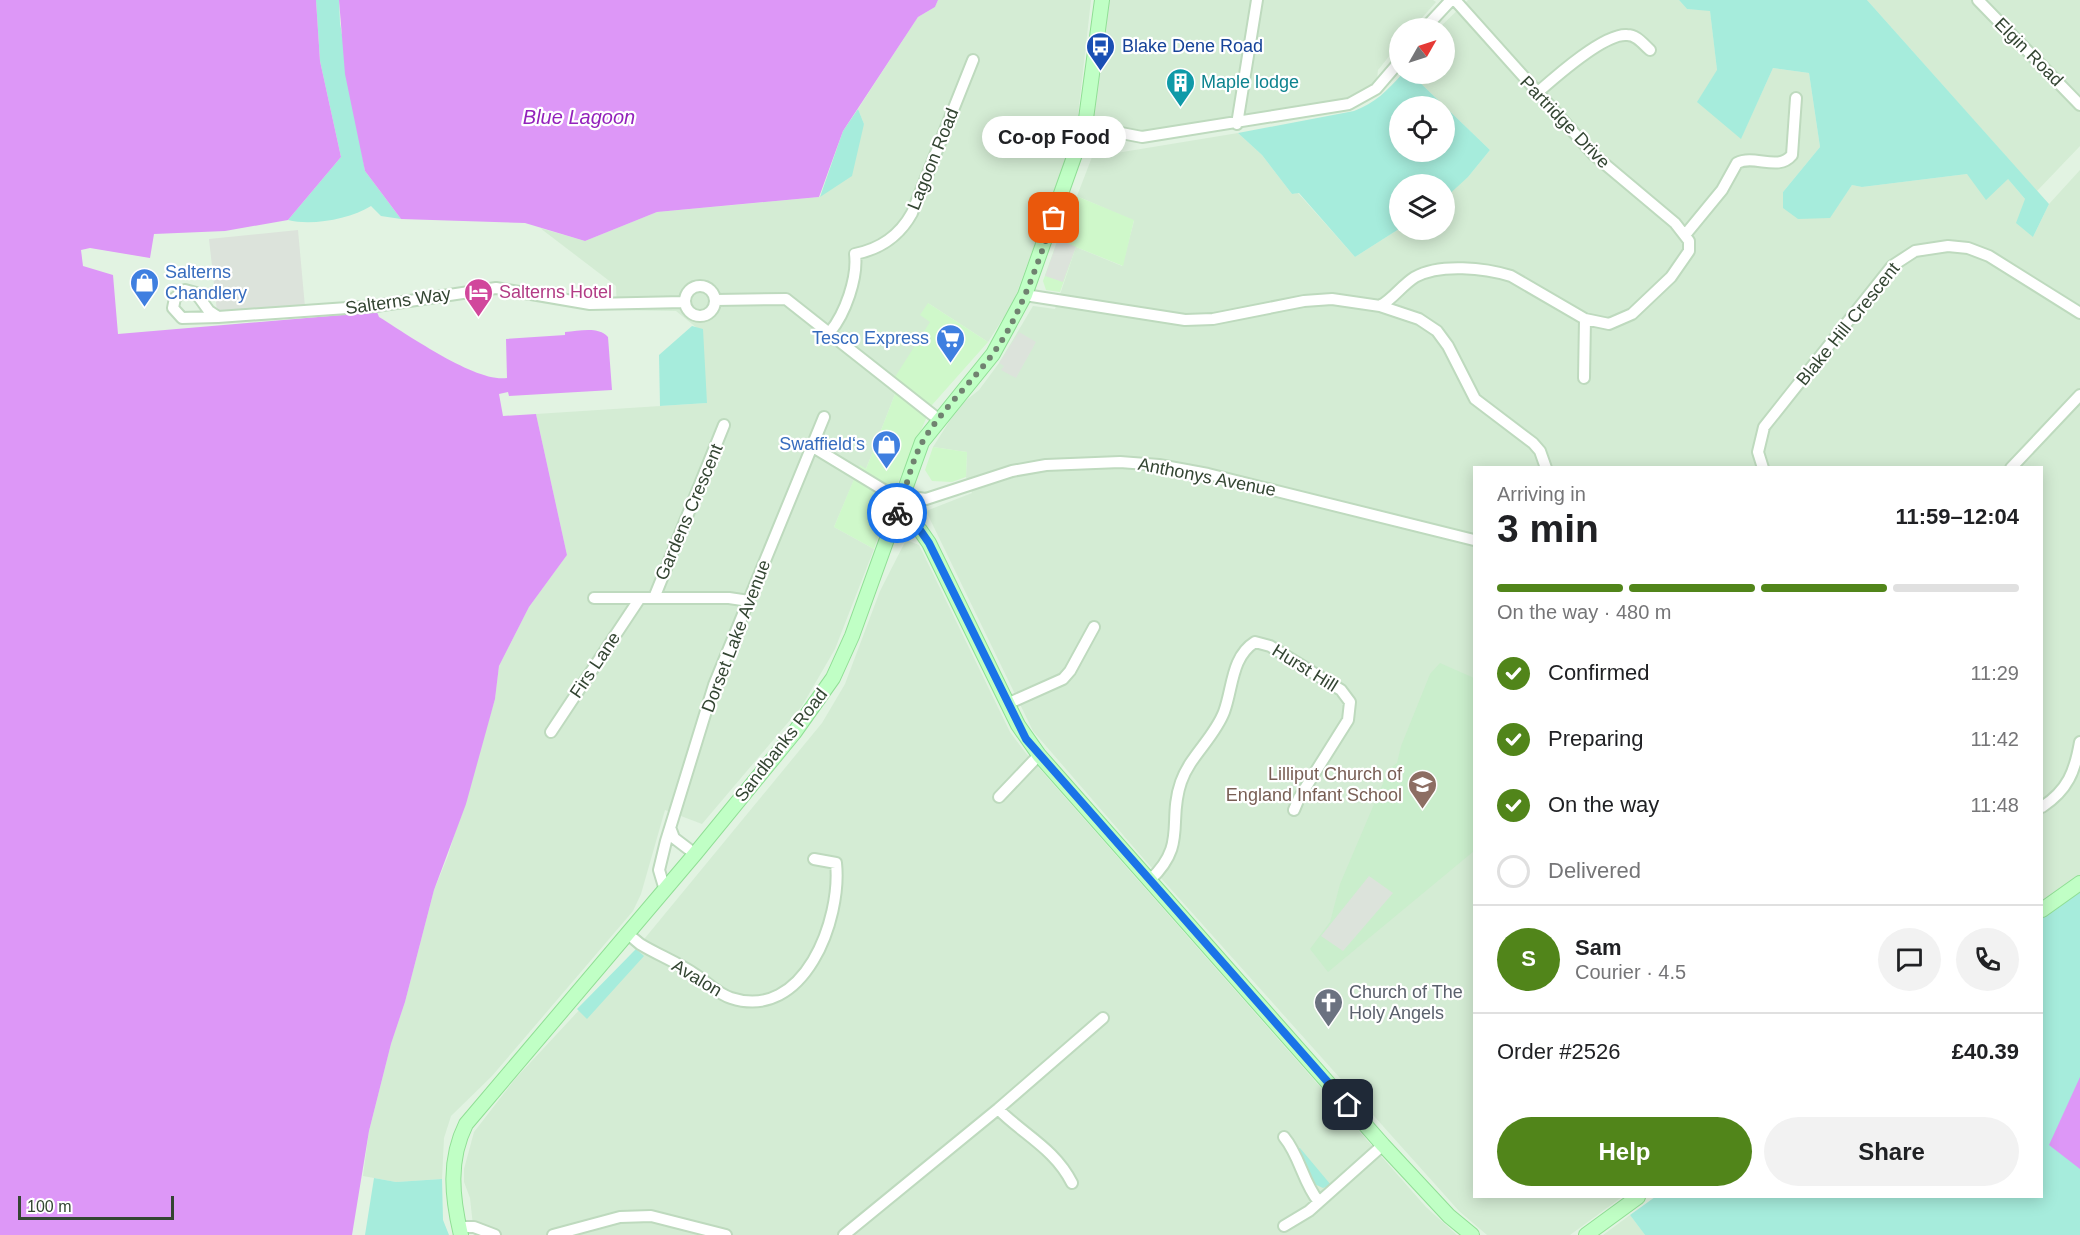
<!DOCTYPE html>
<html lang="en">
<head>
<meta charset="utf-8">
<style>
	:root { --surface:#fff; --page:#f2f2f2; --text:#202124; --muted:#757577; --line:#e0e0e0; --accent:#51851a }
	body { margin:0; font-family:Helvetica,sans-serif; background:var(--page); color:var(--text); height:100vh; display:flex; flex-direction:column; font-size:22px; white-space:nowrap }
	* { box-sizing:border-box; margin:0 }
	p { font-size:20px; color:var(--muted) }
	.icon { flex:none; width:33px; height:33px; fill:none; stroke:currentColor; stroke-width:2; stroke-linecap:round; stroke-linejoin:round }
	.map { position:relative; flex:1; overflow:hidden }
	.panel { position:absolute; left:1473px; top:466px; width:570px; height:732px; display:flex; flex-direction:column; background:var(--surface); border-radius:0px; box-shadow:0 3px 15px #0003 }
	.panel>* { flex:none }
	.needle { width:39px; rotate:51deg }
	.tools { position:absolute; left:1389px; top:18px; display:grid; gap:12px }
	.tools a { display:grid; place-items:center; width:66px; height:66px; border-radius:50%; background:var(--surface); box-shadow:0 3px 15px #0003; font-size:30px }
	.scale { position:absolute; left:18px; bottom:15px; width:156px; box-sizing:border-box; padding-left:6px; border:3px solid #334532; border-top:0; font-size:16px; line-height:21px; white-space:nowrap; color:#334532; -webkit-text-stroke:4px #fff; paint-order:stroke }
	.pin { position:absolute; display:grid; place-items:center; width:51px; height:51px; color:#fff; margin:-26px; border-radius:12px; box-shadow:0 3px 9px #0006 }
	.courier { position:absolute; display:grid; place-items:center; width:60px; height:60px; margin:-30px; border:4px solid #1a73e8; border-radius:50%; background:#fff; color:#222; box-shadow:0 2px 8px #0007 }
	.bubble { position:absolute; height:42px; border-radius:21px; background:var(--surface); box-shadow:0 3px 15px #0003; font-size:20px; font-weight:700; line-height:42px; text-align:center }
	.head em { font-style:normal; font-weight:700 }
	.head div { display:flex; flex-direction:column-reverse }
	.head { display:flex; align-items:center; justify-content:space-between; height:102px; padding:0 24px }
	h1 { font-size:39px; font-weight:700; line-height:45px }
	.bar { display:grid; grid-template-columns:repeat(4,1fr); gap:9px 6px; align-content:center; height:72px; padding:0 24px }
	.bar i { height:8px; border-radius:4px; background:var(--line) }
	.bar .active { background:var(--accent) }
	.bar p { grid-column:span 4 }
	.line { display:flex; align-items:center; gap:15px; padding:0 24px; border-top:2px solid var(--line) }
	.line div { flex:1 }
	.round { display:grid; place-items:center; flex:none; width:63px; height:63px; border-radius:32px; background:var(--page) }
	ol { padding:0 24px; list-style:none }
	li { display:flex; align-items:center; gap:18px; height:66px }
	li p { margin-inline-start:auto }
	li .icon { padding:6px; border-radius:50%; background:var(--accent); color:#fff; stroke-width:4 }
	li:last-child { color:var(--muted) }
	li i { width:33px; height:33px; border:3px solid var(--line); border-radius:50% }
	.action { display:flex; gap:12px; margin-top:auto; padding:12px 24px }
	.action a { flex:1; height:69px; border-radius:36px; background:var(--accent); color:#fff; font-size:24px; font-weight:700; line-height:69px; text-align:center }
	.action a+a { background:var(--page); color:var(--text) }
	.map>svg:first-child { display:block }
	.residential { fill:#d4ecd4 }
	.commercial { fill:#cff8ca }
	.education { fill:#caeecc }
	.green { fill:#a6ecdc; fill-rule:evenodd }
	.parking { fill:#dce3db }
	.water { fill:#dd97f7 }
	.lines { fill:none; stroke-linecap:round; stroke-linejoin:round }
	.street-casing { stroke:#bedabe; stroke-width:14 }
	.secondary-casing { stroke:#90df95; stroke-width:16 }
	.street { stroke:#fff; stroke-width:10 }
	.secondary { stroke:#c0ffc5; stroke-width:14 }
	.done { stroke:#708270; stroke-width:6; stroke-dasharray:0 10.8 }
	.route { stroke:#1a73e8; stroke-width:8 }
	.labels { text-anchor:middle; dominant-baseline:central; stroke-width:4.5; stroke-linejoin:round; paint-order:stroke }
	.transit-label { font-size:18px; fill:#164399; stroke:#fff; text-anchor:start }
	.street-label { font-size:18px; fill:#334532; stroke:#fff }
	.culture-label { font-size:18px; fill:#0d838f; stroke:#fff; text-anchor:start }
	.shop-label { font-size:18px; fill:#366cbe; stroke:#fff; text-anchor:end }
	.hotel-label { font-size:18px; fill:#b23c85; stroke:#fff; text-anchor:start }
	.education-label { font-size:18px; fill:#785e54; stroke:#fff; text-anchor:end }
	.worship-label { font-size:18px; fill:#5b616d; stroke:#fff; text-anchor:start }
	.water-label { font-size:20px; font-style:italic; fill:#9321bb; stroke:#fff }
</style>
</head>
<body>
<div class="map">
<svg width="2080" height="1235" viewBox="0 0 2080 1235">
	<rect width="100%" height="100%" fill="#e2f3e2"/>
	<path class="residential" d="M 938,0 L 1091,0 L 1076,133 L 1013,303 L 988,342 L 928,303 L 931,322 L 895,394 L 866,469 L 860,466 L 834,527 L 874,549 L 835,649 L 802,706 L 702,824 L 665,810 L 641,894 L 633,911 L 492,1076 L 451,1116 L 444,1138 L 442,1179 L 396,1182 L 363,1176 L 369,1131 L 391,1044 L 405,1002 L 434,890 L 448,856 L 495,699 L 499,666 L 529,607 L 567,555 L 536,414 L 707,403 L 697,328 L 676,311 L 617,310 L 616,286 L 540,228 L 585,241 L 657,212 L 820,197 L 864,124 L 858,109 L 918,17 L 935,7 Z
		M 1102,0 L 1433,0 L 1436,2 L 1413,28 L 1400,28 L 1399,44 L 1378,70 L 1376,89 L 1367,96 L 1161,136 L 1085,126 Z
		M 1468,0 L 1679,0 L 1687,9 L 1710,10 L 1717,70 L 1741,138 L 1773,68 L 1809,73 L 1820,147 L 1783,192 L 1830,217 L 1852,185 L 1862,187 L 1967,174 L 2008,179 L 2025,199 L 2033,237 L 2049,204 L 2080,170 L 2080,883 L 2042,910 L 2042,468 L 1474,468 L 1474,1197 L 1622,1197 L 1570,1235 L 1487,1235 L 1459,1211 L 1143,858 L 1033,731 L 926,511 L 972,493 L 966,477 L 967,452 L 933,447 L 959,406 L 979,390 L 999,363 L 1033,306 L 1055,309 L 1076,247 L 1122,266 L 1134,221 L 1077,196 L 1092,157 L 1238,133 L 1262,155 L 1292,194 L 1298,193 L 1355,257 L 1399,229 L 1444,230 L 1445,194 L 1468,177 L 1490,150 L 1411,74 L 1444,74 L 1444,28 L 1439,28 Z
		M 1867,0 L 2080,0 L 2080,146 L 2037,191 Z
		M 906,540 L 919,545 L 1010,732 L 1025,752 L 1426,1207 L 1457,1235 L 474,1235 L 470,1198 L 464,1182 L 464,1169 L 474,1132 L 515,1079 L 636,949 L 822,723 L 845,684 L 880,591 Z
		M 1630,1215 L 1645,1235 L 1603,1235 Z"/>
	<path class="commercial" d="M 1074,195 L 1134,220 L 1123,266 L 1076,247 L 1060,292 L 1046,290 L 1043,281 Z
		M 928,303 L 988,342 L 932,405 L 890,501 L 874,549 L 834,527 L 860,465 L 866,469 L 895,394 L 888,388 L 930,322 L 920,315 Z
		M 933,447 L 967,452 L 966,477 L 952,482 L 932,481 L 925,470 Z"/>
	<path class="education" d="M 1440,663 L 1474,678 L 1474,851 L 1328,972 L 1310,949 L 1330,922 L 1340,884 L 1389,769 L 1397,763 L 1401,746 L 1430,674 Z"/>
	<path class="green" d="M 316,0 L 339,0 L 340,23 L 365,171 L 401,219 L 381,216 L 371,206 C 350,219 312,226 288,220 L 341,157 L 320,61 Z
		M 1679,0 L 1867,0 L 2049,204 L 2033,237 L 2016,223 L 2025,199 L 2008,179 L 1986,200 L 1967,174 L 1862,187 L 1852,185 L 1830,218 L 1798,219 L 1783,208 L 1783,192 L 1820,147 L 1809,73 L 1773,68 L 1741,139 L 1697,102 L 1717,70 L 1710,11 L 1687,9 Z
		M 1402,74 L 1411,74 L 1490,150 L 1468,177 L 1445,198 L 1444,184 L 1400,184 L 1399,229 L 1355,257 L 1299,193 L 1292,194 L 1262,155 L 1238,133 L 1354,111 C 1375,103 1387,91 1402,74 ZM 1400,106 L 1444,106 L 1444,152 L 1400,152 Z
		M 858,109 L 864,124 L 852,176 L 820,197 L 843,131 Z
		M 692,326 L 703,329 L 707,403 L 660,406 L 659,355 Z
		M 2080,883 L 2080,1235 L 1645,1235 L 1630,1215 L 1655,1197 L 2042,1197 L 2042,910 Z
		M 636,949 L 644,956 L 587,1019 L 577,1009 Z
		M 1297,1148 L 1300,1148 L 1331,1185 L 1323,1188 L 1312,1183 Z
		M 374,1178 L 396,1182 L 442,1179 L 443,1220 L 449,1235 L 365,1235 Z"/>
	<path class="parking" d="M 298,230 L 305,307 L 222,313 L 217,311 L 209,239 Z
		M 1058,239 L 1076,247 L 1063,282 L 1045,276 Z
		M 1019,332 L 1036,342 L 1016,378 L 1001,370 L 1004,366 L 999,363 Z
		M 1369,876 L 1393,893 L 1343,951 L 1321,936 Z"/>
	<path class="water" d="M 0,0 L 316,0 L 320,61 L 341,157 L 288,220 L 225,231 L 154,234 L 150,258 L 90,248 L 81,250 L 83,266 L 113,275 L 118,334 L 377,312 L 379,317 C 407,334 476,383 507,378 L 506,339 L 565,335 L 565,332 C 580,331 598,326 608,337 L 612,390 L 509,396 L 508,392 L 499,394 L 503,416 L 536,414 L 567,555 L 529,607 L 499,666 L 495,699 L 466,804 L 434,890 L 405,1002 L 391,1044 L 369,1131 L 352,1235 L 0,1235 Z
		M 339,0 L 938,0 L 935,7 L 918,17 L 843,131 L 819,197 L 657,212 L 585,241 L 525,223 L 401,219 L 365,171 L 345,74 Z
		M 2080,1077 L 2080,1169 L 2049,1145 Z"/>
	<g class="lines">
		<defs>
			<path id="street" d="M 1978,0 L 2080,105
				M 1425,28 L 1451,0
				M 1537,93 C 1554,78 1604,33 1627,35 C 1637,35 1643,44 1650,50
				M 1237,124 L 1257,0
				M 1085,126 L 1142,137 L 1349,104 L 1376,89 L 1400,61
				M 1685,235 L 1722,190 L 1737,163 C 1755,154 1778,172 1792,155 L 1796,98
				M685 301a15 15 0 1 1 30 0a15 15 0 1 1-30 0Z
				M 1025,295 L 1185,320 L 1213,319 L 1304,301 L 1332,299 L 1380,306 C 1393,299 1402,285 1415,277 C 1440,263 1485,268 1511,276 L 1585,319 L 1609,324 L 1632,314 L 1671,277 L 1689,251 L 1689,241 L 1675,223 L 1594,155 L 1455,0
				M 715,300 L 786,299 L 938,419
				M 1380,306 L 1419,319 L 1437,331 L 1448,346 L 1475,399 L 1533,443 L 1540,451 L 1546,468
				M 218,317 L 182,318 L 173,308 L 175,298 L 185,290 L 196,293 L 209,311 L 218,317 L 376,306 L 496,288 L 590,304 L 684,302
				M 830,332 C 845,314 858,278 855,254 C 880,249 900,235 912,213 L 973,60
				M 1584,378 L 1585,319
				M 813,447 L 902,501
				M 1763,468 L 1758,452 L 1764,427 L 1892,266 L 1915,251 L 1948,246 L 1968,248 L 1989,256 L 2080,313
				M 2011,468 L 2080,395
				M 904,496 L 926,499 L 1012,471 L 1046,465 L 1120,462 L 1159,465 L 1208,474 L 1474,540
				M 594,598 L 729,598 L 749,601
				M 654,598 L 724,425
				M 1007,704 L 1063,679 L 1070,671 L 1094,627
				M 551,732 L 640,598
				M 999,797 L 1039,755
				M 2042,807 C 2068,790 2075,771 2080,742
				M 671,830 L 674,838 L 695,854
				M 1150,880 C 1188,844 1167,822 1181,782 C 1190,756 1214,738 1224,712 C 1233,688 1231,657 1255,642 L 1270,646 L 1341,690 L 1350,702 L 1348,720 L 1299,798 L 1294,810
				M 665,890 L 659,870 L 666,841 L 714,685 L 824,417
				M 628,934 L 640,944 C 658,955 679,963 696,975 C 708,983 718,994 731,998 C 804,1022 842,919 836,863 L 814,859
				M 998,1109 C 1024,1135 1055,1149 1072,1183
				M 1284,1137 C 1300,1156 1303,1183 1319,1202
				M 1284,1226 L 1309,1211 L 1383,1145
				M 460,1227 L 474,1227 L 495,1235
				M 553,1235 L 620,1217 L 651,1216 L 726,1235
				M 844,1235 L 998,1109 L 1103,1018"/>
			<path id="secondary" d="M 895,519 L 920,530 L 929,543 L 1018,725 L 1039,755 L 1383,1145 L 1449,1216 L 1472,1235
				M 2042,910 L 2080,883
				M 461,1235 C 452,1197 448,1160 466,1124 L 695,854 L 794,733 L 833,678 L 852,636 L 922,442 L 993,354 L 1025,295 L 1085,126 L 1102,0
				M 1586,1235 L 1638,1197"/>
		</defs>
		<use href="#street" class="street-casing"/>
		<use href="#secondary" class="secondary-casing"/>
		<use href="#street" class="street"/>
		<use href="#secondary" class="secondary"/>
	</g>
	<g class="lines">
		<path class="done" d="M 897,513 C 907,488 911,459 926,436 C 950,399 985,371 1007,332 C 1027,296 1040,256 1054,218"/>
		<path class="route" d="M 897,513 L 895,519 L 920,530 L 929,543 L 1026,739 L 1348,1105"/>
	</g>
	<defs>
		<symbol id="bus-pin" viewBox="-11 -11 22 30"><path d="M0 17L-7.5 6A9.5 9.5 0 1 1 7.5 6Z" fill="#1a4fb4" stroke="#fff"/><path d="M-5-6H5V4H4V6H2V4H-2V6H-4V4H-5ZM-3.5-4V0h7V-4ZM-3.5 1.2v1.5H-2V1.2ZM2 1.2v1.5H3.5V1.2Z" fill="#fff"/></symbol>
		<symbol id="building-pin" viewBox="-11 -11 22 30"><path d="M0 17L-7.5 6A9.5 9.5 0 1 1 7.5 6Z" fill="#0f9aa8" stroke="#fff"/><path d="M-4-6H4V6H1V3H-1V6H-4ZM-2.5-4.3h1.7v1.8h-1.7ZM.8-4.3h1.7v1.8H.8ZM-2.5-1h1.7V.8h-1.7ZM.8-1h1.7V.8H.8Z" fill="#fff"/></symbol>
		<symbol id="shop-pin" viewBox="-11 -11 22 30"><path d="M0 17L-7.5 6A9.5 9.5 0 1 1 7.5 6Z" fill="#3f7fe0" stroke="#fff"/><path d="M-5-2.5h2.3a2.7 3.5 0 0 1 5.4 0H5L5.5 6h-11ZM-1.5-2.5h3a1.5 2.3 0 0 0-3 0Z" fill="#fff"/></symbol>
		<symbol id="hotel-pin" viewBox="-11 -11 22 30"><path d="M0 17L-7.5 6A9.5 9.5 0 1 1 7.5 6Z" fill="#d1479c" stroke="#fff"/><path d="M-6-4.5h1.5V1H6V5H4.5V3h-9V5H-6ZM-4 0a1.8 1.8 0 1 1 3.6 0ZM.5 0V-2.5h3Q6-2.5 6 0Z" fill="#fff"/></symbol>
		<symbol id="supermarket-pin" viewBox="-11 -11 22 30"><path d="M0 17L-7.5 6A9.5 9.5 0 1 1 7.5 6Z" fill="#3f7fe0" stroke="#fff"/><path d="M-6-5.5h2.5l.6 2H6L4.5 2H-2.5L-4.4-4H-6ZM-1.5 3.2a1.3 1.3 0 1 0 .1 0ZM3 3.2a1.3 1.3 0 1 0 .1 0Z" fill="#fff"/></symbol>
		<symbol id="school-pin" viewBox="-11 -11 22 30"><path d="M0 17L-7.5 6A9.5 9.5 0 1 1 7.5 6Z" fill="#8d6e63" stroke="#fff"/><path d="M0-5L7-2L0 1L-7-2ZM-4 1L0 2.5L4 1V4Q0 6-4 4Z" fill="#fff"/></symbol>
		<symbol id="church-pin" viewBox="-11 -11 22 30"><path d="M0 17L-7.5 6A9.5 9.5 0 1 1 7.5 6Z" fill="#6b7280" stroke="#fff"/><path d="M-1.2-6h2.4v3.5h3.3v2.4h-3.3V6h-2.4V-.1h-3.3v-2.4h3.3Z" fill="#fff"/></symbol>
	</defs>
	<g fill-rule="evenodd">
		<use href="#bus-pin" x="1084" y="30" width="33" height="45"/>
		<use href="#building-pin" x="1164" y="66" width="33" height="45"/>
		<use href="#shop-pin" x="128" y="266" width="33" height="45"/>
		<use href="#hotel-pin" x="462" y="276" width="33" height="45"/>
		<use href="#supermarket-pin" x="934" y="322" width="33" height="45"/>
		<use href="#shop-pin" x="870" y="428" width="33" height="45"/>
		<use href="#school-pin" x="1406" y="768" width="33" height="45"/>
		<use href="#church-pin" x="1312" y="986" width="33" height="45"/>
	</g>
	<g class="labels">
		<g class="transit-label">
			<text x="1122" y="46">Blake Dene Road</text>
		</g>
		<g class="street-label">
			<text transform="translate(2029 52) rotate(45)">Elgin Road</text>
			<text transform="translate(1565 122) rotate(46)">Partridge Drive</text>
			<text transform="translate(933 159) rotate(-68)">Lagoon Road</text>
			<text transform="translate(398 301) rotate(-8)">Salterns Way</text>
			<text transform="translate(1848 324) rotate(-51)">Blake Hill Crescent</text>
			<text transform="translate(1207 477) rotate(11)">Anthonys Avenue</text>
			<text transform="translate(689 512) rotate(-67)">Gardens Crescent</text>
			<text transform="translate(736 636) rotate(-69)">Dorset Lake Avenue</text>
			<text transform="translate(595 665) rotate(-56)">Firs Lane</text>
			<text transform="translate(1305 668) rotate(32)">Hurst Hill</text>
			<text transform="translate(781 745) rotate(-52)">Sandbanks Road</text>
			<text transform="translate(697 978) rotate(31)">Avalon</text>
		</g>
		<g class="culture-label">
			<text x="1201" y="82">Maple lodge</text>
		</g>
		<g class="shop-label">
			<text x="165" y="272" text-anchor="start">Salterns<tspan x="165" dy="21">Chandlery</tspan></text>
			<text x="929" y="338">Tesco Express</text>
			<text x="865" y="444">Swaffield‘s</text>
		</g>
		<g class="hotel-label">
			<text x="499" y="292">Salterns Hotel</text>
		</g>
		<g class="education-label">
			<text x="1402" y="774">Lilliput Church of<tspan x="1402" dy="21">England Infant School</tspan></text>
		</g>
		<g class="worship-label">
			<text x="1349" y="992">Church of The<tspan x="1349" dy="21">Holy Angels</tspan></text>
		</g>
		<g class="water-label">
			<text x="579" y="117">Blue Lagoon</text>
		</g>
	</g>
</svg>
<div class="tools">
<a><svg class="needle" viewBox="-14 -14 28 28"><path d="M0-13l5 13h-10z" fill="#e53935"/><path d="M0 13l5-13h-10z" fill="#757577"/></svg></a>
<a><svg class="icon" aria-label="locate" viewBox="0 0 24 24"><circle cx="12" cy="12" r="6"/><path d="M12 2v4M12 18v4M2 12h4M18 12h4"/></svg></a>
<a><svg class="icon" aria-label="layers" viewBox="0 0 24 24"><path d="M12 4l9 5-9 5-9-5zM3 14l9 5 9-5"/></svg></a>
</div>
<div class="scale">100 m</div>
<div class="pin" style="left:1054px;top:218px;background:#ea580c"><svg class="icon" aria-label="bag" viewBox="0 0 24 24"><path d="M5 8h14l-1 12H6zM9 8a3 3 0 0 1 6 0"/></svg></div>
<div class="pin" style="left:1348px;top:1105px;background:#1f2937"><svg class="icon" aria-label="home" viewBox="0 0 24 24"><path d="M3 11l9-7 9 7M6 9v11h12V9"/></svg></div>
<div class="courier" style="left:897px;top:513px"><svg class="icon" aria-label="bike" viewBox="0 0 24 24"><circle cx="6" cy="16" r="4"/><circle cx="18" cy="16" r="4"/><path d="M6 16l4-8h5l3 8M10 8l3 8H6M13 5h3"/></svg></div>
<div class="bubble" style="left:982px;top:116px;width:144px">Co-op Food</div>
<section class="panel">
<div class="head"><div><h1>3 min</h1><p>Arriving in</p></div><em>11:59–12:04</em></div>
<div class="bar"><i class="active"></i><i class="active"></i><i class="active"></i><i></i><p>On the way · 480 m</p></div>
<ol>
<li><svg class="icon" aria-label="check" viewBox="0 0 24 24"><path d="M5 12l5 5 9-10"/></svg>Confirmed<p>11:29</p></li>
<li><svg class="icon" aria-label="check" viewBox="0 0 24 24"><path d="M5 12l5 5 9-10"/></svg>Preparing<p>11:42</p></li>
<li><svg class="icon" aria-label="check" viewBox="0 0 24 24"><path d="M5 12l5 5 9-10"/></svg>On the way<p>11:48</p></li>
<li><i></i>Delivered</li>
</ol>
<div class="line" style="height:108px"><b class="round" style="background:var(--accent);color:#fff">S</b><div><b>Sam</b><p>Courier · 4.5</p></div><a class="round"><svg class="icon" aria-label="chat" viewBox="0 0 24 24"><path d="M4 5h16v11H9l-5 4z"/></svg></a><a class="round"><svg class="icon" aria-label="phone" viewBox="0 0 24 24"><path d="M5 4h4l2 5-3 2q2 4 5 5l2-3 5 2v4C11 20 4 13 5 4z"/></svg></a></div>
<div class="line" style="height:78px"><div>Order #2526</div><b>£40.39</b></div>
<div class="action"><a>Help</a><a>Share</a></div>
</section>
</div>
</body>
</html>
